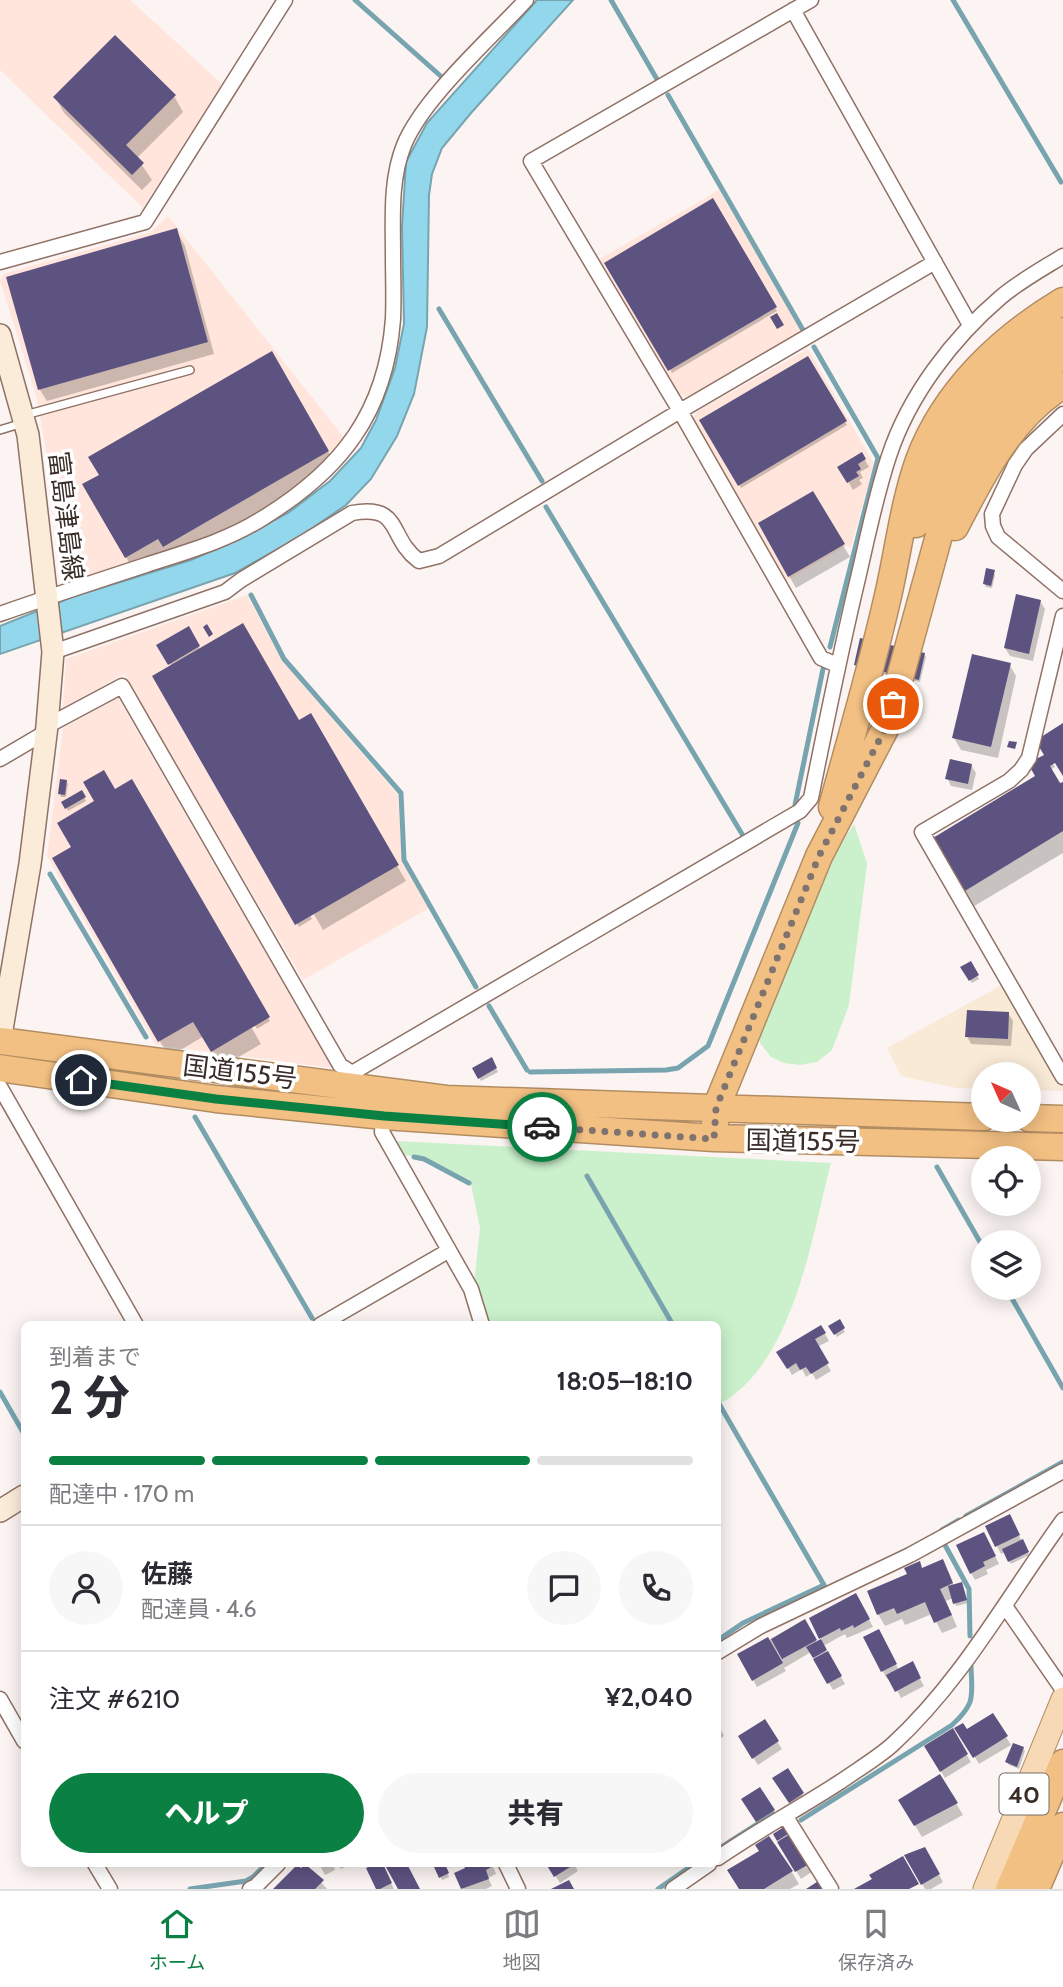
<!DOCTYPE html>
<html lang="ja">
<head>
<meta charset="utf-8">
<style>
	:root { --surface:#fff; --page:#f7f7f7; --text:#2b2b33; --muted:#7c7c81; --line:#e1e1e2; --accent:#0b8043 }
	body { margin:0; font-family:Cabin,"Noto Sans JP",sans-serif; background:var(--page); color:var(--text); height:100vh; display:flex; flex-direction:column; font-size:26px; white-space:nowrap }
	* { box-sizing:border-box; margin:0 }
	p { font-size:23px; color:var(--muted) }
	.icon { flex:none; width:38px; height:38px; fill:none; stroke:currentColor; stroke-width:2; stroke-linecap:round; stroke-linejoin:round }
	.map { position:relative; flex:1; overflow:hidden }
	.sheet { position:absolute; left:21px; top:1321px; width:700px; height:546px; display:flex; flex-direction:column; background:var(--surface); border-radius:10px; box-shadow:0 4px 18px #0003 }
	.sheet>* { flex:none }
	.needle { width:46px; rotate:315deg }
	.tools { position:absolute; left:971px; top:1062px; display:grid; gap:14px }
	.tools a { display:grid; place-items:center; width:70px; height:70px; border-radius:50%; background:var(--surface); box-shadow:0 4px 18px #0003; font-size:35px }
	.pin { position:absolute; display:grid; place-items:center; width:60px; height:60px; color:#fff; margin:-30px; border:4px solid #fff; border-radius:50%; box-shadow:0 2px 7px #0007 }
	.courier { position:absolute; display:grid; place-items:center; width:70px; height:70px; margin:-35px; border:5px solid #0b8043; border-radius:50%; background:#fff; color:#222; box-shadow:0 2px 9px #0007 }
	.headline em { font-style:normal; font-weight:800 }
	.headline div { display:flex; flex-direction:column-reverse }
	.headline { display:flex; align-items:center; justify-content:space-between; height:119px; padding:0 28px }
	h1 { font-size:46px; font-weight:800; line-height:52px }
	.bar { display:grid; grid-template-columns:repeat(4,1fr); gap:10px 7px; align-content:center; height:84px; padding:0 28px }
	.bar i { height:9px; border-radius:5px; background:var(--line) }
	.bar .selected { background:var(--accent) }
	.bar p { grid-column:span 4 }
	.line { display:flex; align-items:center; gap:18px; padding:0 28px; border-top:2px solid var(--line) }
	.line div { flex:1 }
	.round { display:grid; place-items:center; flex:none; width:74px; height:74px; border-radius:37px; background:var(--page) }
	.button { display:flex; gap:14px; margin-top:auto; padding:14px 28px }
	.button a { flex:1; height:80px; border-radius:42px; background:var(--accent); color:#fff; font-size:28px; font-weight:800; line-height:80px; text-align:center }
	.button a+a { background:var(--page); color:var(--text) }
	.tab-bar { display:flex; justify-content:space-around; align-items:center; height:98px; border-top:2px solid var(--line); background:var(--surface); font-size:19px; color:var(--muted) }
	.tab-bar a { display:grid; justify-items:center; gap:4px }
	.tab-bar .selected { color:var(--accent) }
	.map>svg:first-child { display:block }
	.commercial { fill:#f9e9d7 }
	.built { fill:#ffe5db }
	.green { fill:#caf1cb }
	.water { fill:#92d7eb; stroke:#78a4b0; stroke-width:2 }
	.shadow { fill:#0003 }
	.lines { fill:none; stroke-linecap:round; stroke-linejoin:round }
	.stream { stroke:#78a4b0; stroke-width:5 }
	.building { fill:#5c5381 }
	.lane-casing { stroke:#907166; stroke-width:10 }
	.street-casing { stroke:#907166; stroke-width:17 }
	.secondary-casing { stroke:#907166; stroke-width:24 }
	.primary-casing { stroke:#b28d63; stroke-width:25 }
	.highway-casing { stroke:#b28d63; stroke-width:29 }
	.lane { stroke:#fff; stroke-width:7 }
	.street { stroke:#fff; stroke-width:14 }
	.secondary { stroke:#fbecda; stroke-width:21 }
	.primary { stroke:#f8d9b5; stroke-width:23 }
	.highway { stroke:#f3c083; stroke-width:26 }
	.done { stroke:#7e736f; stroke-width:7; stroke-dasharray:0 12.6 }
	.route { stroke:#0b8043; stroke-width:9 }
	.labels { text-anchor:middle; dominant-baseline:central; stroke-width:7; stroke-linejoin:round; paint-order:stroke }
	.shield { fill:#fff; stroke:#756c68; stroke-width:2 }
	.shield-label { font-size:24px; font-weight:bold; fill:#3a2d28 }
	.street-label { font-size:26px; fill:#3a2d28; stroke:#fff }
</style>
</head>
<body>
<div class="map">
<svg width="1063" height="1889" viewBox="0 0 1063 1889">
	<rect width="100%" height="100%" fill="#fbf4f2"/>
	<path class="commercial" d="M 1004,984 L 1063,1084 L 1063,1091 L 1029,1090 L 1029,1074 L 984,1074 L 983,1089 L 956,1088 L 901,1076 L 887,1048 Z"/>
	<path class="built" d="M 0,0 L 130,0 L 222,84 L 143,208 L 0,70 Z
		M 719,190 L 803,333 L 688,397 L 676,393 L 598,260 Z
		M 168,216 L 346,440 L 305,484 L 216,537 L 76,583 L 64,576 L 55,500 L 36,395 L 0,281 L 3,274 L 151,232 Z
		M 808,349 L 874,464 L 851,547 L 846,546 L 786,581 L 692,423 L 696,412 Z
		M 247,595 L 282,661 L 398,795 L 402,859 L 431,907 L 303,980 L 124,674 L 63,708 L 66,659 Z
		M 118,698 L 332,1068 L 156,1045 L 47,856 L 63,728 Z"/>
	<path class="green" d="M 854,824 L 867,864 L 849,1005 L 832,1050 L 817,1062 L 800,1065 L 784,1063 L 771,1057 L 760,1043 L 760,1029 L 831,860 Z
		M 395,1141 L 831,1163 C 811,1239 794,1364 718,1405 L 718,1325 L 489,1325 L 474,1284 L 480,1228 L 470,1180 L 424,1157 L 401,1155 Z"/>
	<path class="water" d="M 537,0 L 573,0 L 471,113 L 442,148 L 432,174 L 429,195 L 427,327 L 414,394 L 397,436 L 371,479 L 346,505 L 301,536 L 235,573 L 0,654 L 0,626 L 72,597 L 191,560 L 239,539 L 288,513 L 330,481 L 361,448 L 376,420 L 395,368 L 404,324 L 402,227 L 406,162 L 427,123 Z"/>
	<path class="shadow" d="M 174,96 L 183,112 L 137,158 L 152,180 L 142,190 L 64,113 L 55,97 Z
		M 712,201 L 777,311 L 672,373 L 667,364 Z
		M 176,230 L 185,246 L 214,354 L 47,401 L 40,390 L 35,371 Z
		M 271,353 L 337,467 L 173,562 L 135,573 L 85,485 Z
		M 808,358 L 847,425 L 741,488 L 701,421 Z
		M 862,455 L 869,467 L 860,472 L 863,478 L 859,480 L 862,484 L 853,490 L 840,468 Z
		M 813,493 L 850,557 L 796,588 L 768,540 Z
		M 993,572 L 995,575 L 992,588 L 986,587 L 985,584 Z
		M 1040,601 L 1045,609 L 1033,661 L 1010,656 L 1005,648 Z
		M 188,629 L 200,649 L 298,723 L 310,716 L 406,881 L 323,930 L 159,645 Z
		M 924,654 L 926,657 L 920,682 L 857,668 L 856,665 Z
		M 1009,664 L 1016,676 L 998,758 L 961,750 L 954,738 Z
		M 168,669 L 312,919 L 299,927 L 154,677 Z
		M 1039,741 L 1055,767 L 1050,770 L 1059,786 L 1063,784 L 1063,853 L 971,908 L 931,841 L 1037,777 L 1046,755 Z
		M 971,765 L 976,773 L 972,790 L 951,786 L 947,778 Z
		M 66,781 L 68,784 L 66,797 L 61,797 L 60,794 Z
		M 132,781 L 270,1021 L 257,1029 L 118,789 Z
		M 115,791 L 261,1044 L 221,1067 L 204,1036 L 169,1057 L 55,859 L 73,848 Z
		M 81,792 L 86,801 L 68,811 L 64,802 Z
		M 970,963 L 979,979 L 972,983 L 963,968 Z
		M 1008,1013 L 1013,1021 L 1011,1046 L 971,1044 L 967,1036 Z
		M 491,1059 L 498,1072 L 481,1081 L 474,1068 Z
		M 839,1321 L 845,1332 L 837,1337 L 831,1326 Z
		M 821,1327 L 829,1341 L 817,1347 L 831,1371 L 816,1380 L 812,1373 L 806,1377 L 802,1369 L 792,1375 L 779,1352 Z
		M 1013,1524 L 1029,1555 L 1011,1564 L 1005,1552 L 1001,1554 L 987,1527 Z
		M 988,1541 L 999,1564 L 986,1570 L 988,1574 L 975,1580 L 971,1573 Z
		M 923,1570 L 949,1573 L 954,1586 L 963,1587 L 968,1603 L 956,1606 L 953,1598 L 946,1601 L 957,1627 L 942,1633 L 932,1614 L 905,1625 L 902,1619 L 885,1626 L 878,1614 Z
		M 856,1595 L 873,1627 L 847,1638 L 845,1634 L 823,1646 L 845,1684 L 833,1690 L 811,1652 L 784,1668 L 786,1671 L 757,1687 L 740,1655 L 805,1622 L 817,1643 L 822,1640 L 811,1618 Z
		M 878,1631 L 899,1670 L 912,1664 L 924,1686 L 901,1698 L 890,1677 L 887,1679 L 865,1638 Z
		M 993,1715 L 1011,1745 L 979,1764 L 957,1728 L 966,1731 Z
		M 764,1721 L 782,1749 L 758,1765 L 740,1737 Z
		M 718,1724 L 724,1736 L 718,1740 Z
		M 952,1731 L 971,1762 L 945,1778 L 926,1747 Z
		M 1023,1748 L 1025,1751 L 1019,1769 L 1009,1765 L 1007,1762 Z
		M 787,1770 L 806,1801 L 794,1809 L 775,1778 Z
		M 940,1776 L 963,1815 L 922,1837 L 900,1801 Z
		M 759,1789 L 777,1818 L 761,1828 L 743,1799 Z
		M 787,1828 L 813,1871 L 801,1879 L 775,1835 Z
		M 775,1844 L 799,1884 L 790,1889 L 740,1889 Z
		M 925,1849 L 943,1882 L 931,1889 L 925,1889 L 907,1856 Z
		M 319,1864 L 333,1864 L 335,1870 L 325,1875 Z
		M 338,1864 L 351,1864 L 341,1869 Z
		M 381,1864 L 385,1871 L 394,1889 L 378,1889 L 368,1869 Z
		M 439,1864 L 444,1864 L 449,1877 L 442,1880 L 437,1868 L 440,1867 Z
		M 465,1864 L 492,1864 L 496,1874 L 488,1878 L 492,1886 L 486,1889 L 463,1889 L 457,1874 L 467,1869 Z
		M 548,1864 L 574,1864 L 578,1871 L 560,1883 Z
		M 306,1865 L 327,1889 L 276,1889 L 301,1871 Z"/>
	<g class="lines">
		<path class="stream" d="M 355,0 L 444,79
			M 611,0 L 658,81
			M 953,0 L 1061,182
			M 668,95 L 803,330
			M 439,309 L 542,481
			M 814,347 L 878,458 L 830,647
			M 546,507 L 742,834
			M 251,595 L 284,659 L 401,793 L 404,860 L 476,987
			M 795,805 L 823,669
			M 50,874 L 146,1037
			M 489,1006 L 527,1070
			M 530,1072 L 666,1070 L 678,1068 L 708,1046 L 798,823
			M 195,1117 L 312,1318
			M 414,1157 L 424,1159 L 469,1183
			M 937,1167 L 984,1249
			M 587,1176 L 673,1325
			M 1006,1288 L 1063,1388
			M 0,1392 L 24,1434
			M 718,1402 L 824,1585 L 743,1623 L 718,1640
			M 966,1516 L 1063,1462
			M 942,1530 L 959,1520
			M 945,1545 L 969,1589 L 970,1636
			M 801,1820 L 952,1725 C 976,1703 972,1697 971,1666
			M 718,1849 L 773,1814
			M 190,1889 L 246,1881 L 253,1877 L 266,1864
			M 658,1889 L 694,1864"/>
	</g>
	<path class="building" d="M 115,35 L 176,95 L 126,145 L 144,163 L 132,175 L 53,97 Z
		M 713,198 L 777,307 L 668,371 L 604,263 Z
		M 177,228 L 208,342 L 38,390 L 6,277 Z
		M 777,313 L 784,325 L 777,329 L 770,317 Z
		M 272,351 L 329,451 L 163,547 L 158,539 L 125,558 L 82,484 L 99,475 L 88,457 Z
		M 808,356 L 847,421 L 738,486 L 699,420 Z
		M 862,452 L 866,459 L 858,464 L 861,469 L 856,472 L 859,476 L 847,483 L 837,467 Z
		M 813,491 L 845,544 L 788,577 L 758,523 Z
		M 986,568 L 995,570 L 991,586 L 983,584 Z
		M 1016,594 L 1041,600 L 1029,654 L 1004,648 Z
		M 243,623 L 299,720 L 311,713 L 399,865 L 295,925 L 152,676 Z
		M 207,624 L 213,634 L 209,637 L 203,627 Z
		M 189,626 L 200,646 L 168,665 L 156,645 Z
		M 860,638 L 925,653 L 919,680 L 854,665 Z
		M 972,654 L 1011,663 L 991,747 L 952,738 Z
		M 1063,723 L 1063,776 L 1055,763 L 1050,766 L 1060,783 L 1063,782 L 1063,831 L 960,894 L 928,841 L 1035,776 L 1031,769 L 1032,761 L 1044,755 L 1038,745 L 1038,739 Z
		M 1009,741 L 1017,742 L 1015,749 L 1007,747 Z
		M 950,759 L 972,764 L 968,784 L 945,779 Z
		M 104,770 L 115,789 L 132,779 L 270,1017 L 211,1052 L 193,1022 L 158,1042 L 52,858 L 71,847 L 57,823 L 94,801 L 83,782 Z
		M 60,779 L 67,780 L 65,795 L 58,794 Z
		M 82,790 L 86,797 L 65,809 L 61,802 Z
		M 971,961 L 979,975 L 969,981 L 960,967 Z
		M 967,1010 L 1009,1012 L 1008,1039 L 965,1037 Z
		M 492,1057 L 497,1068 L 478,1079 L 472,1068 Z
		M 840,1319 L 845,1328 L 834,1335 L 828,1326 Z
		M 821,1325 L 826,1333 L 815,1339 L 829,1363 L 811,1374 L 806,1367 L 800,1370 L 796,1363 L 787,1369 L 776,1352 Z
		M 1010,1514 L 1020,1535 L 995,1547 L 985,1526 Z
		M 984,1532 L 996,1556 L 983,1562 L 985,1566 L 970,1574 L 956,1545 Z
		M 1023,1539 L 1029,1552 L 1008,1562 L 1002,1549 Z
		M 943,1559 L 953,1583 L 940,1589 L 952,1615 L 934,1623 L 925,1602 L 897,1614 L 894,1608 L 877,1615 L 867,1591 L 907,1574 L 904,1568 L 920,1561 L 922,1568 Z
		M 962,1582 L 967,1600 L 953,1604 L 948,1586 Z
		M 856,1593 L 870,1619 L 854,1628 L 853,1625 L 841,1631 L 840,1628 L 819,1639 L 809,1618 Z
		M 805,1619 L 817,1640 L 782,1659 L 771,1639 Z
		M 879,1629 L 897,1664 L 881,1672 L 863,1637 Z
		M 768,1637 L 783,1663 L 752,1681 L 737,1654 Z
		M 821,1639 L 827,1650 L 813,1658 L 806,1647 Z
		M 828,1651 L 842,1676 L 827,1684 L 813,1659 Z
		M 913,1661 L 921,1678 L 895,1692 L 886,1675 Z
		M 993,1713 L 1008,1736 L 973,1758 L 954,1728 L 963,1723 L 967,1729 Z
		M 765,1719 L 779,1741 L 752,1759 L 738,1736 Z
		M 953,1728 L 968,1754 L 940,1772 L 924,1746 Z
		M 1013,1743 L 1024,1747 L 1017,1767 L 1005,1762 Z
		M 788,1768 L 804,1793 L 789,1803 L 772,1778 Z
		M 940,1774 L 958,1803 L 914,1826 L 898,1800 Z
		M 760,1787 L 775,1810 L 756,1822 L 741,1799 Z
		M 787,1825 L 791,1832 L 777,1841 L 773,1834 Z
		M 792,1833 L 811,1863 L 795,1872 L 777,1842 Z
		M 769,1836 L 793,1871 L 764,1889 L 739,1889 L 727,1870 L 759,1851 L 755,1845 Z
		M 925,1847 L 940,1874 L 921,1885 L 904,1855 Z
		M 903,1856 L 919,1884 L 909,1889 L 854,1889 L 872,1879 L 869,1875 Z
		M 305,1864 L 324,1880 L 315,1889 L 273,1889 L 297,1865 L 301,1868 Z
		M 376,1864 L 383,1864 L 392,1883 L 380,1889 L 376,1889 L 366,1868 Z
		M 391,1864 L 407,1864 L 420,1889 L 398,1889 L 386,1867 Z
		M 437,1864 L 445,1864 L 449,1873 L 439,1878 L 434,1867 L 438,1866 Z
		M 463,1864 L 492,1864 L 493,1866 L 486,1870 L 489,1879 L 461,1889 L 454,1873 L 465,1868 Z
		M 546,1864 L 575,1864 L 554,1877 Z
		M 569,1880 L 574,1889 L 551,1889 Z
		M 820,1880 L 825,1889 L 806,1889 Z"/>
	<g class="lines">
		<defs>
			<path id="lane" d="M 25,415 L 190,370
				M 0,430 L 23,423"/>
			<path id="street" d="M 811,0 L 531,161 L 680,411 L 821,658 L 837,665
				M 793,10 L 970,325
				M 0,262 L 145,222 L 285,0
				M 1063,414 L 1026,449 L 1015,465 L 992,514 L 993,526 L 998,537 L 1063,591
				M 0,614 C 48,597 97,581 146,565 C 186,552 227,541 263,518 C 341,470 386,413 393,319 C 394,298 393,276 393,255 C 393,218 390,180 404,145 C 423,98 490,39 526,0
				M 1063,616 L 1029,758 L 1021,770 L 1009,781 L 922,832 L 1063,1077
				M 53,652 L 225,592 L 241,580 L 352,513 C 403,504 387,537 419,561 L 439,556 L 680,411 L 935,262
				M 47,726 L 122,686 L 340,1065 L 352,1073
				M 0,759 L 46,732
				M 349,1086 L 352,1073 L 800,811 L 811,798 C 826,723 841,649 859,574 C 868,535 876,495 889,456 C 909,395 953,338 1001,297 C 1020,281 1042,269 1063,256
				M 0,1087 L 136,1325
				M 384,1116 L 382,1132 L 471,1289 L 482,1325
				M 320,1325 L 448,1251
				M 1005,1606 L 1063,1690
				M 718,1652 L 761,1626 L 910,1555 L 1063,1471
				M 0,1699 L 24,1741
				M 786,1817 L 831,1889
				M 718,1858 C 757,1831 800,1808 840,1782 C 857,1770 876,1759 892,1745 C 962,1681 1008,1596 1063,1520
				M 95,1864 L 110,1889
				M 506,1864 L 518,1889
				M 250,1889 L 256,1886 L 278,1864
				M 673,1889 L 709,1864"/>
			<path id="secondary" d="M 0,335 L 28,435 L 53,652 L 47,726 L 30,864 L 0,1041
				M 0,1511 L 24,1496"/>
			<path id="primary" d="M 985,1889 L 1063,1699"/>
			<path id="highway" d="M 916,524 C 947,440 985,378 1063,331
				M 955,527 C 982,475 1011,417 1063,385
				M 832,807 C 851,738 871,670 887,600 C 898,554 903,505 919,460 C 945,391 1001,338 1063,301
				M 0,1041 L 446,1099 L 984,1117
				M 0,1068 L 216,1099 L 384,1116 L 714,1138 L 1063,1147
				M 1029,1118 L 1063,1119
				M 715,1123 L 716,1108 L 819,856 L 887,725 L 944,517 L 965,464 L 978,442 L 1006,403 L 1042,370 L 1063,355
				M 1009,1889 L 1063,1763
				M 1036,1889 L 1063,1826"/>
		</defs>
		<use href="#lane" class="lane-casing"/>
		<use href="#street" class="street-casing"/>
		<use href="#secondary" class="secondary-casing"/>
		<use href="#primary" class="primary-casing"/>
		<use href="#highway" class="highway-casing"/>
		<use href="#lane" class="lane"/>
		<use href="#street" class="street"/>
		<use href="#secondary" class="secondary"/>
		<use href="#primary" class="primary"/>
		<use href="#highway" class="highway"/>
	</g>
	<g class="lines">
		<path class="done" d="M 542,1127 L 714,1139 L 716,1108 L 819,856 L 887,725 L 893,704"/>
		<path class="route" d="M 81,1080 L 216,1099 L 384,1116 L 542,1127"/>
	</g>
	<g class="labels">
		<rect class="shield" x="999.5" y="1773.5" width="49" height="41" rx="5"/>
		<g class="shield-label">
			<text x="1024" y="1794">40</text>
		</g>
		<g class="street-label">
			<text transform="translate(66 516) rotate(83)">富島津島線</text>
			<text transform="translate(240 1072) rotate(7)">国道155号</text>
			<text transform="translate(803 1141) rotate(1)">国道155号</text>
		</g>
	</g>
</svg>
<div class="tools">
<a><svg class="needle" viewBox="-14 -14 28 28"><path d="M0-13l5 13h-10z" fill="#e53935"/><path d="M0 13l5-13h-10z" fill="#7c7c81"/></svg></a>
<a><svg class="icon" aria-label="locate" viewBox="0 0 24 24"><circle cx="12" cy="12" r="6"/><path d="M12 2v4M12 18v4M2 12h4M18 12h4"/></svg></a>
<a><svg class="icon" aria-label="layers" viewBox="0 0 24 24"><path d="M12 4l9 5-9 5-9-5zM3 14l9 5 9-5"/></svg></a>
</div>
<div class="pin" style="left:893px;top:704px;background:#ea580c"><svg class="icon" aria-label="bag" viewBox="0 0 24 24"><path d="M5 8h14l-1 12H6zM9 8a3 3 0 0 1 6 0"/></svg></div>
<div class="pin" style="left:81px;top:1080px;background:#1f2937"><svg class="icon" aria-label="home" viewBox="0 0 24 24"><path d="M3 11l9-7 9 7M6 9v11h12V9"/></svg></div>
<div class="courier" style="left:542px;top:1127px"><svg class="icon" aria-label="car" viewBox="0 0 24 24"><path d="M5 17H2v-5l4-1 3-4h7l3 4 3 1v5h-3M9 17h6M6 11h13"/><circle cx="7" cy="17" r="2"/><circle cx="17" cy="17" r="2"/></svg></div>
<section class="sheet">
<div class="headline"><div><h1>2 分</h1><p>到着まで</p></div><em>18:05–18:10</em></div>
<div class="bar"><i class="selected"></i><i class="selected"></i><i class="selected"></i><i></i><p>配達中 · 170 m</p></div>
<div class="line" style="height:126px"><a class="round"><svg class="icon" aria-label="person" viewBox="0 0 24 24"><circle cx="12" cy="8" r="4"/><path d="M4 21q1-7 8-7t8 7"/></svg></a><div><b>佐藤</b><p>配達員 · 4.6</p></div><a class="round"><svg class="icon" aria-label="chat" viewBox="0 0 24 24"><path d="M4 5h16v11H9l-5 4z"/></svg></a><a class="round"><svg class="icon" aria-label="phone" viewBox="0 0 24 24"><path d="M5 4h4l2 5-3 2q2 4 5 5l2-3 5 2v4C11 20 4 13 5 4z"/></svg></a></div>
<div class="line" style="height:91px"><div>注文 #6210</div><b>¥2,040</b></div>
<div class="button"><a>ヘルプ</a><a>共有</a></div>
</section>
</div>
<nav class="tab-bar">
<a class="selected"><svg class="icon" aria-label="home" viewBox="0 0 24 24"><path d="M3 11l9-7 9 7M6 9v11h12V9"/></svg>ホーム</a>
<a><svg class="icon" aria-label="map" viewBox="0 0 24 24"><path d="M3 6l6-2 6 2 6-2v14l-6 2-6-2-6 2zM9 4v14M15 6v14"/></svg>地図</a>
<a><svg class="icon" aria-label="saved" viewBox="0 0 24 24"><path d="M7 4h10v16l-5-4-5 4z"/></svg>保存済み</a>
</nav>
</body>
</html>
